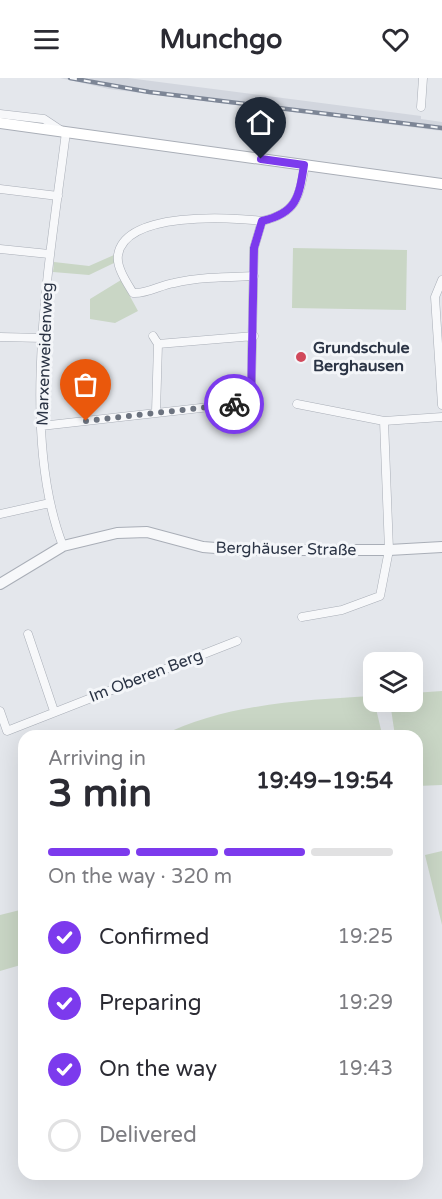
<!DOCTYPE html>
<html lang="en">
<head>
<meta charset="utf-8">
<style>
	:root { --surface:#fff; --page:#f2f2f3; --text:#2b2b33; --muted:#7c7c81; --line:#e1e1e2; --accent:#7c3aed }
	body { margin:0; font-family:"Varela Round",sans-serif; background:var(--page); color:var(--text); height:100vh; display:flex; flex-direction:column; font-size:22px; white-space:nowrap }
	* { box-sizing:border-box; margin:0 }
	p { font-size:20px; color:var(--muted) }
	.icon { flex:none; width:33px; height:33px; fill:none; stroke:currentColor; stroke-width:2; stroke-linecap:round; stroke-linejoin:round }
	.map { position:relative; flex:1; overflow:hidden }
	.panel { position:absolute; left:18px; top:652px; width:405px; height:450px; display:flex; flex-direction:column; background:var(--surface); border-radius:18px; box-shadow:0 6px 24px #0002 }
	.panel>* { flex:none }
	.tools { position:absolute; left:363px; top:574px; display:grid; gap:12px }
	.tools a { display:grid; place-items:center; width:60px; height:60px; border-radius:12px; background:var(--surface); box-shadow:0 6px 24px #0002; font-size:30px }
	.pin { position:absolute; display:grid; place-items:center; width:51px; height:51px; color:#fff; margin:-62px -26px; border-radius:50% 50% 50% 0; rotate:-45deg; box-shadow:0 0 6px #0007 }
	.pin .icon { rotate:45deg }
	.courier { position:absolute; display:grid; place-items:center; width:60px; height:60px; margin:-30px; border:4px solid #7c3aed; border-radius:50%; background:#fff; color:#222; box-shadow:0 2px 8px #0007 }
	.summary em { font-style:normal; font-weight:700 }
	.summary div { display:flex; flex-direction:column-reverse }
	.summary { display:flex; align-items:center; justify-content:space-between; height:102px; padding:0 30px }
	h1 { font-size:39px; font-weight:700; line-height:45px }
	.bar { display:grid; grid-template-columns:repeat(4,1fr); gap:9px 6px; align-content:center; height:72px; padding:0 30px }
	.bar i { height:8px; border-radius:4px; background:var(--line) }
	.bar .selected { background:var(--accent) }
	.bar p { grid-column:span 4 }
	ol { padding:0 30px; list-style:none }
	li { display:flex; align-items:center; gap:18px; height:66px }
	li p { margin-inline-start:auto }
	li .icon { padding:6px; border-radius:50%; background:var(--accent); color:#fff; stroke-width:4 }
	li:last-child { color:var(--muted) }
	li i { width:33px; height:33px; border:3px solid var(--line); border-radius:50% }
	header { display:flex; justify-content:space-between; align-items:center; height:78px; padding:0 30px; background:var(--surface); font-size:27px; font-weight:700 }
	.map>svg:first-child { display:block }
	.built { fill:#d2d6de }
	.green { fill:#c9d6c5 }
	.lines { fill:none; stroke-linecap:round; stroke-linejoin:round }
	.minor-casing { stroke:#a9aeb7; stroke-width:9 }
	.tertiary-casing { stroke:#a9aeb7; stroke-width:12 }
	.secondary-casing { stroke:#a9aeb7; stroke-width:12 }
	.minor { stroke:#f7f8fa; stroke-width:8 }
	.tertiary { stroke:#f7f8fa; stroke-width:10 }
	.secondary { stroke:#fff; stroke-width:10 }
	.rail-casing { stroke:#7d8696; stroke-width:4.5 }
	.rail { stroke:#f4f6f9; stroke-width:2; stroke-dasharray:7; stroke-linecap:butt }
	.done { stroke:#6c737f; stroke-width:6; stroke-dasharray:0 10.8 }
	.route { stroke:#7c3aed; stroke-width:8 }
	.poi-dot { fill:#d1495b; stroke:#f4f6f9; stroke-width:2 }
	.labels { text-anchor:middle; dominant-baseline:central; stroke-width:6; stroke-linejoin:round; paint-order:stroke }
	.poi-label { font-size:16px; font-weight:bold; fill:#2b3445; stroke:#f4f6f9; text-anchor:start }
	.street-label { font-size:16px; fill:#2b3445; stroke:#f4f6f9 }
</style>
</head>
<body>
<header><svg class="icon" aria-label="menu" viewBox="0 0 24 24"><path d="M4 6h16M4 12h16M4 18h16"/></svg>Munchgo<svg class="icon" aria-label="heart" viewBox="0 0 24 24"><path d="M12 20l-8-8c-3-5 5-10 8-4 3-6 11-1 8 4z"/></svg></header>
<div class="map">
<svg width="442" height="1121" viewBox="0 0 442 1121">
	<rect width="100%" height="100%" fill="#e4e7ec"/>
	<path class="built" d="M 60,0 L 128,0 L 421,38 L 421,41 L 442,44 L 442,53 L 109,11 Z"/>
	<path class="green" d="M 293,170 L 407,172 L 406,232 L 292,230 Z
		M 114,177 L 114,185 L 89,197 L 53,194 L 54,184 L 89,188 Z
		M 121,202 L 138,233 L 115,245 L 90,241 L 90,221 Z
		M 442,613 L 442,707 L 417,708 L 417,658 L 395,658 L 390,624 L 412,624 L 413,615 Z
		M 373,618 L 382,656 L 365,658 L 161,658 C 224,626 303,622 373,618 Z
		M 442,773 L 442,847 L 425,777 Z
		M 24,831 L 24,886 L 0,893 L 0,837 Z"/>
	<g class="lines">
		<defs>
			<path id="minor" d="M 421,29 L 423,0
				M 0,36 L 44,41 L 62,53
				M 0,111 L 58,118
				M 0,171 L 49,176
				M 254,198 C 228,199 200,199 174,205 C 160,207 148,216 133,215 C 127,205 116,189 118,177 C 125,133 230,139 262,143
				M 442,202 L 435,219 L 442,327
				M 153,258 L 158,266
				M 0,259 L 43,260
				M 297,326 L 384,343
				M 156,334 L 158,266 L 254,258
				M 41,348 L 245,325 L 251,322 L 254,170 L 262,143 C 297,135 299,119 305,87
				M 0,436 L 50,425
				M 63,468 C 18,353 51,175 66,54
				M 302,539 L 342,532 L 380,518 L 389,472 L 384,343 L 442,339
				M 28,556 L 54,633
				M 0,633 L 7,653 L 237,563"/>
			<path id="tertiary" d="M 0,506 L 63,468 L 117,455 L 147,454 L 203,469 L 241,472 L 389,472 L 442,469"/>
			<path id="secondary" d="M 0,45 L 442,106"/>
		</defs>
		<use href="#minor" class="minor-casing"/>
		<use href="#tertiary" class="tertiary-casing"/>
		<use href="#secondary" class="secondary-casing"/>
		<use href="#minor" class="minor"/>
		<use href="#tertiary" class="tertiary"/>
		<use href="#secondary" class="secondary"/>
		<defs>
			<path id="rail" d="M 70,0 L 149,14 L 442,50"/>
		</defs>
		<use href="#rail" class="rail-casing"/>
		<use href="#rail" class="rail"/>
	</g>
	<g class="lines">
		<path class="done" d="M 86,343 L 234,326"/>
		<path class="route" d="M 234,326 L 251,322 L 254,170 L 262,143 C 297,135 299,119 304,87 L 261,81"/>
	</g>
	<circle class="poi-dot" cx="301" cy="279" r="6"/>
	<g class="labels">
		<g class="poi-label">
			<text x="313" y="270">Grundschule<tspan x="313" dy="18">Berghausen</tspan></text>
		</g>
		<g class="street-label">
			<text transform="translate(45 276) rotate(-88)">Marxenweidenweg</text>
			<text transform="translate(286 471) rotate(1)">Berghäuser Straße</text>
			<text transform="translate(146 598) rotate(-21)">Im Oberen Berg</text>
		</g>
	</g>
</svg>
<div class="tools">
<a><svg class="icon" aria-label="layers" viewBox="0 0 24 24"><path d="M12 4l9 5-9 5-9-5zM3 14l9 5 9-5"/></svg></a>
</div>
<div class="pin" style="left:86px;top:343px;background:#ea580c"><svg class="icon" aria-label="bag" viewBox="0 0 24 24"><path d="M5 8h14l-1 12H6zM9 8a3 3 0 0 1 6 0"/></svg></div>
<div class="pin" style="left:261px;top:81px;background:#1f2937"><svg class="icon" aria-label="home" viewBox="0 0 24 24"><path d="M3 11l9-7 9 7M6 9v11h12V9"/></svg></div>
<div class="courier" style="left:234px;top:326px"><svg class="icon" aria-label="bike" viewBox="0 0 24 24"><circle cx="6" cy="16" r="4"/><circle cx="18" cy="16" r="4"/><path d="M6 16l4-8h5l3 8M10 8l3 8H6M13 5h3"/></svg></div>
<section class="panel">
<div class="summary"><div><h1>3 min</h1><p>Arriving in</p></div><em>19:49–19:54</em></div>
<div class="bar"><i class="selected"></i><i class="selected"></i><i class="selected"></i><i></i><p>On the way · 320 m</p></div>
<ol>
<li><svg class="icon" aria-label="check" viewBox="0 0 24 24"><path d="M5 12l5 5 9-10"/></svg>Confirmed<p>19:25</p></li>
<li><svg class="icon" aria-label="check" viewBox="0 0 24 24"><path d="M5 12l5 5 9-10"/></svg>Preparing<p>19:29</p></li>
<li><svg class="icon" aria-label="check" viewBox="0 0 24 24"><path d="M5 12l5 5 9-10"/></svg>On the way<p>19:43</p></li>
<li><i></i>Delivered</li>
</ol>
</section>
</div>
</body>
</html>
